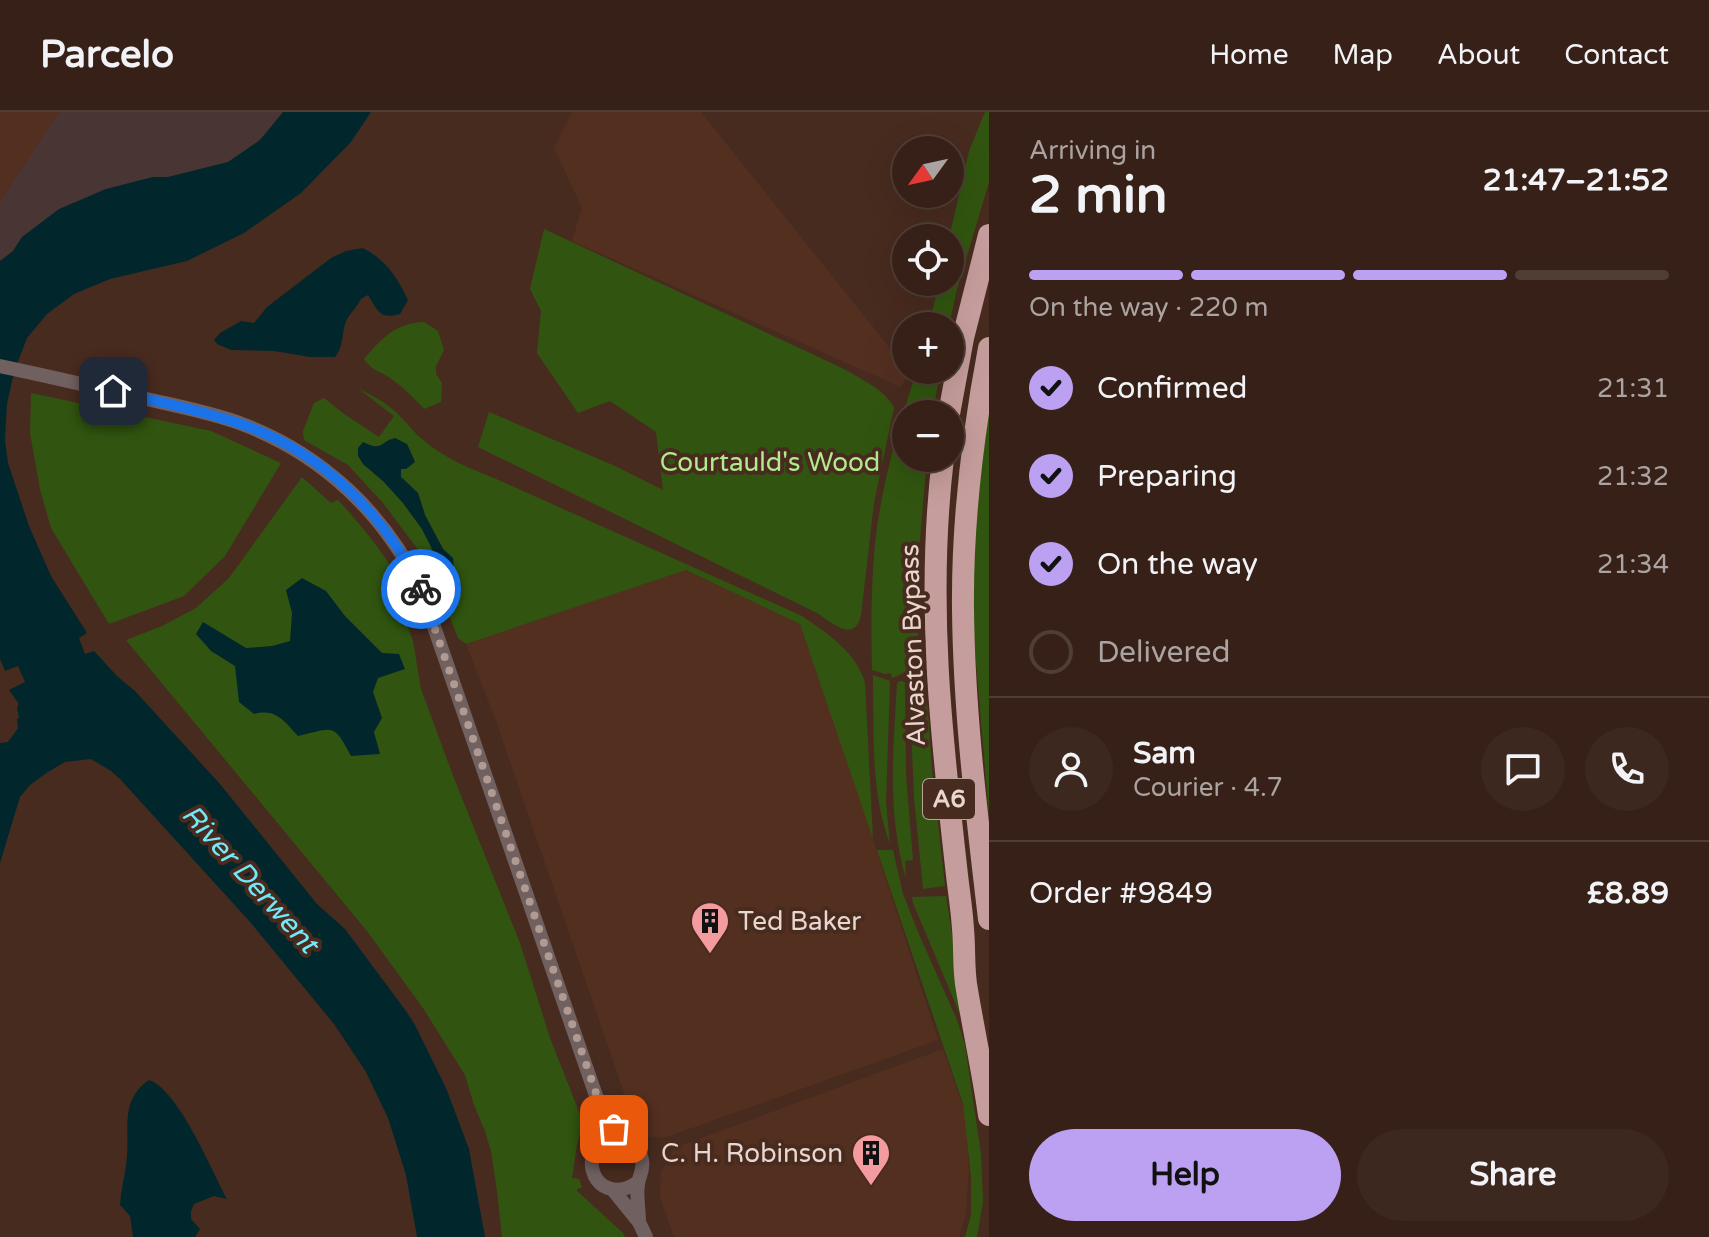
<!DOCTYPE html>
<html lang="en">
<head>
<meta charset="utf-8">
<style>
	:root { --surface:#362017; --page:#3d2820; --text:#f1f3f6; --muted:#aaa3a1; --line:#503e36; --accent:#bca0f2 }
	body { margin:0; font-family:"Varela Round",sans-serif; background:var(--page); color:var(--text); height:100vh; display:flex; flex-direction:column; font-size:30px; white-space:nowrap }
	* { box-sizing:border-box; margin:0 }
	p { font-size:26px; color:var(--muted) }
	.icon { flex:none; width:44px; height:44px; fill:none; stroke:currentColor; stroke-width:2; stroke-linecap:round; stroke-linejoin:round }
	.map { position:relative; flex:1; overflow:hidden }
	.details { display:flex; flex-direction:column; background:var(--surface); width:720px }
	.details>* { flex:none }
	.needle { width:52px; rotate:237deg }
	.fabs { position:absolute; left:892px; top:24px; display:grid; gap:16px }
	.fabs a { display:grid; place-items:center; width:72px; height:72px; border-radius:50%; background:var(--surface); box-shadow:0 8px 32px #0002,0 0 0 2px var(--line); font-size:40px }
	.pin { position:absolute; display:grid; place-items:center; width:68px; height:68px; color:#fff; margin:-34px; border-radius:16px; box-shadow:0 4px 12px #0006 }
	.courier { position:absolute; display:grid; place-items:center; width:80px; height:80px; margin:-40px; border:6px solid #1a73e8; border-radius:50%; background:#fff; color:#222; box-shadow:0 2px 10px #0007 }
	.headline em { font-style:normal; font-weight:700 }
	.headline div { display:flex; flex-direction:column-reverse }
	.headline { display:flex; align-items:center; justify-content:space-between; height:136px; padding:0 40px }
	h1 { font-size:52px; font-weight:700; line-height:60px }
	.bar { display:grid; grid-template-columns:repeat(4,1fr); gap:12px 8px; align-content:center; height:96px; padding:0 40px }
	.bar i { height:10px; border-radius:6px; background:var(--line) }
	.bar .current { background:var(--accent) }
	.bar p { grid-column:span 4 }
	.line { display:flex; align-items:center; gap:20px; padding:0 40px; border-top:2px solid var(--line) }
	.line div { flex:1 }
	.round { display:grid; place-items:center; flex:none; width:84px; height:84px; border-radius:42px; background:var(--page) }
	ol { padding:0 40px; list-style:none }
	li { display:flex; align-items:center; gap:24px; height:88px }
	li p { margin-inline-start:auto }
	li .icon { padding:8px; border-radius:50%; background:var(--accent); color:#111; stroke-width:4 }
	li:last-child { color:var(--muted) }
	li i { width:44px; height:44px; border:4px solid var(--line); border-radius:50% }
	.cta { display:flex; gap:16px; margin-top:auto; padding:16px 40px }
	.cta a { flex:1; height:92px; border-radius:48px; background:var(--accent); color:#111; font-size:32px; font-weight:700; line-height:92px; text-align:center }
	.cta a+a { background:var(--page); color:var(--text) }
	header { display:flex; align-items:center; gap:48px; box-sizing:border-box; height:112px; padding:0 40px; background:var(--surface); border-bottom:2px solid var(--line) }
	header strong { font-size:38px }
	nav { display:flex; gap:44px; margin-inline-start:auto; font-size:28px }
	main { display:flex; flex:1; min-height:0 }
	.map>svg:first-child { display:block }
	.commercial { fill:#4a3535 }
	.built { fill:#532f20 }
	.green { fill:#315510; fill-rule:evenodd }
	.water { fill:#01272c }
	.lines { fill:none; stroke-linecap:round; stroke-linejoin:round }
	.minor { stroke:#716060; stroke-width:14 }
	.highway { stroke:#c59d9c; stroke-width:22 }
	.done { stroke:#b19a91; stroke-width:8; stroke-dasharray:0 14.4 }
	.route { stroke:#1a73e8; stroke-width:10 }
	.labels { text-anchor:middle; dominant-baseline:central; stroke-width:8; stroke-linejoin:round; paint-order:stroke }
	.shield { fill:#482b1f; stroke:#b9a39a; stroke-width:2 }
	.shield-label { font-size:24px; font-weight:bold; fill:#e9d6ce }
	.park-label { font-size:26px; fill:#b2ea8c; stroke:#482b1f }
	.street-label { font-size:26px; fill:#e9d6ce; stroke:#482b1f }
	.poi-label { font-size:26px; fill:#e9d6ce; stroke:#482b1f; text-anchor:start }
	.water-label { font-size:28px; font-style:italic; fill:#72e8f9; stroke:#482b1f }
</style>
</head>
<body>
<header>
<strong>Parcelo</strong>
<nav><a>Home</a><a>Map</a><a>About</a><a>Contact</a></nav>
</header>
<main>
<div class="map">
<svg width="989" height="1125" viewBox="0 0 989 1125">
	<rect width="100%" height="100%" fill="#482b1f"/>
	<path class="commercial" d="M 0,0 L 283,0 L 269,19 L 255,32 L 228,50 L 168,65 L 153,65 L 133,70 L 98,80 L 22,125 L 13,139 L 0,150 Z"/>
	<path class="built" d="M 0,0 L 59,0 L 0,90 Z
		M 572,0 L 701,0 L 909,260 L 901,275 L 572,129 L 582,96 L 554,36 Z
		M 686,458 L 800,512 L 844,638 L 938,928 L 664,1026 L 639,1024 L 495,606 L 466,532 Z
		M 943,937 L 966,1003 L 969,1061 L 965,1106 L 959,1125 L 674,1125 L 660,1085 L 661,1061 L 674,1036 Z"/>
	<path class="green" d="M 985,0 L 989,0 L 989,70 L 956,181 L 949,214 L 929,214 L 939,170 L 950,170 L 949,126 L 969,39 Z
		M 544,117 L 842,256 C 857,265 888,279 894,296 L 874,391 L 861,503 C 854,532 833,511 817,501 L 478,335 L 489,300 L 615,354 L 663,378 L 656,320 L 610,289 L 578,301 L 537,241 L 541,199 L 530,177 Z
		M 424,210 L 438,219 L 444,238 L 436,254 L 436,262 L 442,271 L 441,290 L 424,297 C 413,285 403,275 390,266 C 377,257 375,261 364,247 C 382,226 396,211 424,210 Z
		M 917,258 L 940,258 L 933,302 L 906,302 L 906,346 L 927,346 L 918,449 L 918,534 C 916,552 909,561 891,566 L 892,563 L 891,561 L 885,562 L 872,558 C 871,510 871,462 877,415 C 885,361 900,309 917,258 Z
		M 359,277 C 370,282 381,288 391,296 C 403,305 411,318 422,327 C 444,346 468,356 494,366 L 802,504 C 827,521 857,541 865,571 L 873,727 L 800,512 L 686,458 L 466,532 L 458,526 L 443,488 L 456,481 L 448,469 L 438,472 L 422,443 L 383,391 L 348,353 L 304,328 L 303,319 L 314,291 L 324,286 L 344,302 L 379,325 L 394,304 ZM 390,327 L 407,332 L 415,350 L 401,356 L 401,365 L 418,381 L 425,403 L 443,437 L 452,446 L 453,460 L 436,442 L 422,417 L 403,391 L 383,369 L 363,352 L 363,331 C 376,336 380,336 390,327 Z
		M 31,281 L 211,319 L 281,351 L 225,444 L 184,484 L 109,512 L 51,416 L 40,377 L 30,321 Z
		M 989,281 L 989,703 L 974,527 L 972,436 Z
		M 302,365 L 331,391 L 338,388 C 365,417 386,444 406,479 L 399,492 L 413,529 L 421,577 L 452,661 L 520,831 L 550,926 L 583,1010 L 577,1033 L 572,1066 L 579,1067 L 582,1075 L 576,1078 L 623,1121 L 625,1125 L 502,1125 L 497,1079 L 491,1039 L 485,1019 L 474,993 L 465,963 L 423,896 L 367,819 L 126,528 L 162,514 L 196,496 L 229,466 Z
		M 924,546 L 932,657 L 945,774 L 923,777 L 914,685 L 909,568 Z
		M 873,563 L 890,569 L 886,690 L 890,732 C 870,678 874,619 873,563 Z
		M 899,569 L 902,569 L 905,571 L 906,663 L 913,748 L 905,749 L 906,767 C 887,700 893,641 897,572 Z
		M 877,738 L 893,738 L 903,782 L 918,820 L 957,908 L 965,933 L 981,1042 L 983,1089 L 977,1125 L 965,1125 L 971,1103 L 971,1065 L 963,992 Z
		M 946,784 L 967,919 L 913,791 L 912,785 Z"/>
	<path class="water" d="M 283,0 L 371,0 L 351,30 L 301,81 L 244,121 L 187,149 L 110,167 L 74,182 L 47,202 L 27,226 L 14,260 L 7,292 L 5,328 L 8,351 L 29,414 L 51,464 L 87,521 L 79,526 L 85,542 L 94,539 L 118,565 L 135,579 L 220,672 L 317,792 L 345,817 L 406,899 L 415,913 L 446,976 L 469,1037 L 485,1125 L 417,1125 L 406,1063 L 388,1006 L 366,960 L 334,912 L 251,811 L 120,667 L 111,659 L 91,647 L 65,650 L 48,660 L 30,673 L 20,685 L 0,751 L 0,631 L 8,630 L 18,616 L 17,607 L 19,606 L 17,595 L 19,592 L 9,578 L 25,570 L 18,554 L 5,559 L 0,547 L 0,149 L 13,139 L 22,125 L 59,97 L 106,77 L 153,65 L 168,65 L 228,50 L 260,28 Z
		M 363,136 C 386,148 397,165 408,188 L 400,202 C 380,208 378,199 368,183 L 361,187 C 357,195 353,198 349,204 C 340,217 346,231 335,245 L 310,245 L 274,239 L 231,238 L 217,232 L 214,228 L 220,221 L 241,209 L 254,211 L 267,195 L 331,146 L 346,139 Z
		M 395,326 L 407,332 L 415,350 L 406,357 L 401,357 L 401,365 L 418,381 L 425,403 L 443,437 L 453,446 L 455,468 L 448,469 L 422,417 L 403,391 L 383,369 L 363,352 L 358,344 L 358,336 L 363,330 C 383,340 379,330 395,326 Z
		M 302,466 L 326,479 L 345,504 L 382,541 L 399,542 L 405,557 L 378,566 L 373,580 L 382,606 L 374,620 L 380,642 L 351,644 C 333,610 334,616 298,624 C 284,609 276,596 254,602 L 239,590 L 235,554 L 211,539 L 196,522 L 203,510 L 246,536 L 272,534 L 290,529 L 292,501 L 286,478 Z
		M 149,968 C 178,977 212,1059 227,1087 L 214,1084 L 194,1092 L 191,1099 L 191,1107 L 200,1117 L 195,1125 L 133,1125 L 130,1104 L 120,1093 C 121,1076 126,1060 127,1043 C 129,1014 121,987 149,968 Z"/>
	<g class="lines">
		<path class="minor" d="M 0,254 C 48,264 95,275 142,286 C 176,294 210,300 242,312 C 322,342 384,401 421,477 L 602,1001 L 623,1029
			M 602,1001 C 600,1012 599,1023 598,1033 C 596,1044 596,1034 593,1045 C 589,1057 596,1072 608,1076 C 619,1080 628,1077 638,1070
			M 598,1037 C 613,1025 638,1025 642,1048 C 644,1058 639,1064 638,1072 C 636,1084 639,1098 639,1110
			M 613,1078 L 639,1110 L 646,1125"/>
		<path class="highway" d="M 989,236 C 973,321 962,410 963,497 C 964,601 977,704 989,807
			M 949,302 L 963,226 L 989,123
			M 943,346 C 926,488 941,622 957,763 C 959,781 962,799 963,817 C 965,837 963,858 967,878 C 974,920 983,961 989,1003"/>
	</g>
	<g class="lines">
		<path class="done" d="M 421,477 L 594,975 L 602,1001 L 598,1037 C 606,1031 612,1028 623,1029 L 614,1017"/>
		<path class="route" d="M 113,279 C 155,289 197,297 238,311 C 320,338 384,401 421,477"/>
	</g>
	<defs>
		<symbol id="building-pin" viewBox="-11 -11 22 30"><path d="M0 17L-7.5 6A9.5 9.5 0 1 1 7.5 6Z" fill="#f49b9f" stroke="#482b1f"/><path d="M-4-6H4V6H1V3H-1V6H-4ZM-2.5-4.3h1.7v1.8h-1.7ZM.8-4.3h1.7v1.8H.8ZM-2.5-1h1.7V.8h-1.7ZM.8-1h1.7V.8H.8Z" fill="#111"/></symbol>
	</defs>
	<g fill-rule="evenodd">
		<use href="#building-pin" x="688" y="787" width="44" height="60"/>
		<use href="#building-pin" x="849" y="1019" width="44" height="60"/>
	</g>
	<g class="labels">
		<rect class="shield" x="923" y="667" width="52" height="40" rx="6"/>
		<g class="shield-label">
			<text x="949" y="687">A6</text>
		</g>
		<g class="park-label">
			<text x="770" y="350">Courtauld's Wood</text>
		</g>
		<g class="street-label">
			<text transform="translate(913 533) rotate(-92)">Alvaston Bypass</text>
		</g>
		<g class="poi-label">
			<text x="738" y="809">Ted Baker</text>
			<text x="843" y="1041" text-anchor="end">C. H. Robinson</text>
		</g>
		<g class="water-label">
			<text transform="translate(250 767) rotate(48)">River Derwent</text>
		</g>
	</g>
</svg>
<div class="fabs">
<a><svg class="needle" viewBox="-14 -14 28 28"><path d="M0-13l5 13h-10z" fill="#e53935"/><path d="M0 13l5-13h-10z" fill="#aaa3a1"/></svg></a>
<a><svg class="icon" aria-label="locate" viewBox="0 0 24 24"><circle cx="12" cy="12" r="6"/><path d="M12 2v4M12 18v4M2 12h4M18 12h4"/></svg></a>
<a>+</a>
<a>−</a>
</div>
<div class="pin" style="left:614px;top:1017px;background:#ea580c"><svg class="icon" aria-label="bag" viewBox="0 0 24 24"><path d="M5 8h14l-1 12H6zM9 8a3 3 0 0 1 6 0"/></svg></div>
<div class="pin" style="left:113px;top:279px;background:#1f2937"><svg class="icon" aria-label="home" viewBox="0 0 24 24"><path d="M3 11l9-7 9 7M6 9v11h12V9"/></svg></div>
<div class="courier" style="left:421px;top:477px"><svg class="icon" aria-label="bike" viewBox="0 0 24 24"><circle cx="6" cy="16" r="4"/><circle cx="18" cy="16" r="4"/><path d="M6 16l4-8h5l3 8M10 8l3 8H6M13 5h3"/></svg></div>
</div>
<section class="details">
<div class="headline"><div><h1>2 min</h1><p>Arriving in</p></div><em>21:47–21:52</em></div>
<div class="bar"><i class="current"></i><i class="current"></i><i class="current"></i><i></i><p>On the way · 220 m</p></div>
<ol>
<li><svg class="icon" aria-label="check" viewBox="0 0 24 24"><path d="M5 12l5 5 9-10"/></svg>Confirmed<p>21:31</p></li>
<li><svg class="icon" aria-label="check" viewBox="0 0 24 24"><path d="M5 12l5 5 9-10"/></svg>Preparing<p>21:32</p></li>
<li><svg class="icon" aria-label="check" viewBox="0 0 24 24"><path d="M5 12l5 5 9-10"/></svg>On the way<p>21:34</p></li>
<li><i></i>Delivered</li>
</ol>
<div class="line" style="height:144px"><a class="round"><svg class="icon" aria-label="person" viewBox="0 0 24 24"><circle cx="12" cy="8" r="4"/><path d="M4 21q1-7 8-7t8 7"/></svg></a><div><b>Sam</b><p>Courier · 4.7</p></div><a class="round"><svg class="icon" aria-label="chat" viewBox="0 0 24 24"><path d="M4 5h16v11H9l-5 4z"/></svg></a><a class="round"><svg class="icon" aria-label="phone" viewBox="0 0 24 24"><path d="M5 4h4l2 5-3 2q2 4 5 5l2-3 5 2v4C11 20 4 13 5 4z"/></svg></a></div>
<div class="line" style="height:104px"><div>Order #9849</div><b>£8.89</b></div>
<div class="cta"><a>Help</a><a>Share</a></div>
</section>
</main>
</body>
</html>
